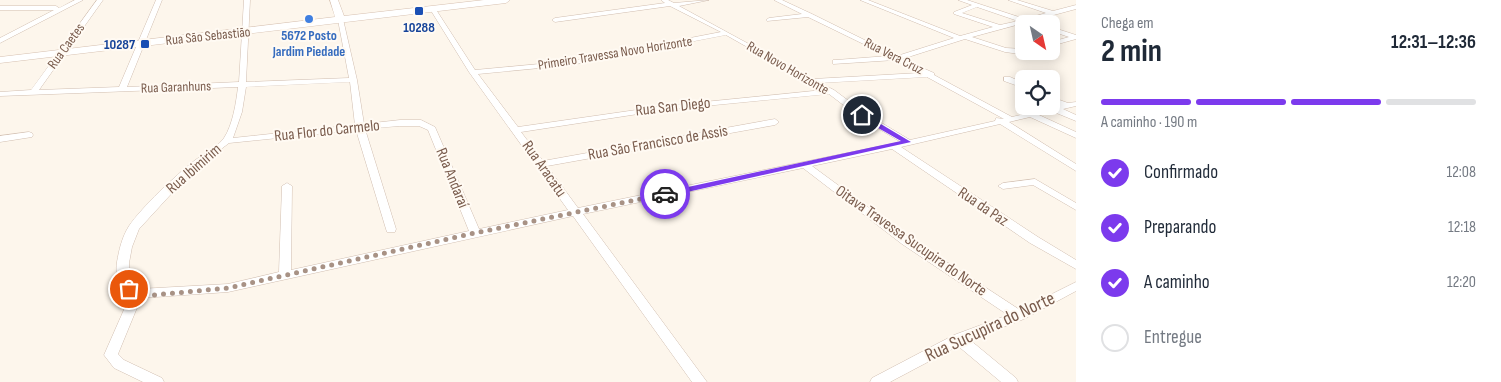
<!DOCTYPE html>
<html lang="pt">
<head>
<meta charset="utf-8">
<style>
	:root { --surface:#fff; --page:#f2f2f3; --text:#1f2937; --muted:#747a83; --line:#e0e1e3; --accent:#7c3aed }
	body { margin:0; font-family:"Sofia Sans Condensed",sans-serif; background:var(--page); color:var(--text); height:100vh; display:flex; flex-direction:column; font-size:19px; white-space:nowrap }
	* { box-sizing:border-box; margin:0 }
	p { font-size:16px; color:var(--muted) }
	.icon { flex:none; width:28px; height:28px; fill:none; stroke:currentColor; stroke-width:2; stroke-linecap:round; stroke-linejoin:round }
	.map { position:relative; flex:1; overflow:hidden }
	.drawer { display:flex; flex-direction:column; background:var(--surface); width:425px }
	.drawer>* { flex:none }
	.needle { width:32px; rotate:146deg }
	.fabs { position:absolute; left:1015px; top:15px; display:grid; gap:10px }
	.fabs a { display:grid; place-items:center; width:45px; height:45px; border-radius:8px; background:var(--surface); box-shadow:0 2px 12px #0003; font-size:25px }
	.pin { position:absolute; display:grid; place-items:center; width:42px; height:42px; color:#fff; margin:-21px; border:2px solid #fff; border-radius:50%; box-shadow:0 1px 5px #0007 }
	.courier { position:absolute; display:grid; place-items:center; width:50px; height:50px; margin:-25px; border:4px solid #7c3aed; border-radius:50%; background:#fff; color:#222; box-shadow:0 1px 6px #0007 }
	.headline em { font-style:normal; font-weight:700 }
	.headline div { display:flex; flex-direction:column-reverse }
	.headline { display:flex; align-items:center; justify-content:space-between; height:85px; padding:0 25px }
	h1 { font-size:32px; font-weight:700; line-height:38px }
	.bar { display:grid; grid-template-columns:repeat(4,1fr); gap:8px 5px; align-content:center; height:60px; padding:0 25px }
	.bar i { height:6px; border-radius:4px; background:var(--line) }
	.bar .active { background:var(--accent) }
	.bar p { grid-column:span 4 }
	ol { padding:0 25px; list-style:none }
	li { display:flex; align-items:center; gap:15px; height:55px }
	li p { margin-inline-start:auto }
	li .icon { padding:5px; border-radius:50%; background:var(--accent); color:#fff; stroke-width:4 }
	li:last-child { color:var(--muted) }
	li i { width:28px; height:28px; border:2px solid var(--line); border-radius:50% }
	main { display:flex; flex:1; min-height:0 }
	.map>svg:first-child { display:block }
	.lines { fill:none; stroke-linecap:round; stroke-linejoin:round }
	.street-casing { stroke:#d1beb0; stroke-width:1 }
	.secondary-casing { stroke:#d6c0b0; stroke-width:1 }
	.street { fill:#fff; fill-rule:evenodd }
	.secondary { fill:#fff; fill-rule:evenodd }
	.route { fill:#7c3aed }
	.done { stroke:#a89285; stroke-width:5; stroke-dasharray:0 9 }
	.transit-dot { fill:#1a4fb4; stroke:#fffaf3; stroke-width:2 }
	.shop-dot { fill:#3f7fe0; stroke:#fffaf3; stroke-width:2 }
	.labels { text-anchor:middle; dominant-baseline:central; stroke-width:4; stroke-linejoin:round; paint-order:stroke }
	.far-transit-label { font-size:14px; font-weight:bold; fill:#164399; stroke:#fffaf3 }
	.far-shop-label { font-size:14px; font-weight:bold; fill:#366cbe; stroke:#fffaf3 }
	.far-street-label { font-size:14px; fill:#7a5c4d; stroke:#fffaf3 }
	.street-label { font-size:16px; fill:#7a5c4d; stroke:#fffaf3 }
	.near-street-label { font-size:19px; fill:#7a5c4d; stroke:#fffaf3 }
</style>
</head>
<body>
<main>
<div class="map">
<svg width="1076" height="382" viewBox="0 0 1076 382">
	<rect width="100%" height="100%" fill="#fdf6ec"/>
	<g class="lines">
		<defs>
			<path id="street" d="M 75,0 L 83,0 L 0,43 L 0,38 L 54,10 L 0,10 L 0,6 L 56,6 L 59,8 Z
				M 97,0 L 103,0 L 39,90 L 119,87 L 156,0 L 162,0 L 127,87 L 239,82 L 244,0 L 250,0 L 246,82 L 349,78 L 338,20 L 343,19 L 357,80 L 364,124 L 400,120 L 421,120 L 435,127 L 479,229 L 568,210 L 469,72 L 430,9 L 431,8 L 435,8 L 475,70 L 571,61 L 721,32 L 670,6 L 555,22 L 552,20 L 555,18 L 665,3 L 661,0 L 668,0 L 674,3 L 709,0 L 679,6 L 813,79 L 919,73 L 895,60 L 833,64 L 833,60 L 836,60 L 888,56 L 808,17 L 767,21 L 766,20 L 769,18 L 802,14 L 774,0 L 782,0 L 812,14 L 897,56 L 954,38 L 860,0 L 868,0 L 960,36 L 993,27 L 954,14 L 954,12 L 972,5 L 958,0 L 967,0 L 1025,19 L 1046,13 L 1008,0 L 1017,0 L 1053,11 L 1076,5 L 1076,9 L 972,37 L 1006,48 L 1024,49 L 1024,51 L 1030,51 L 1029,52 L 1020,54 L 1005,52 L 965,39 L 902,59 L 934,73 L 934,75 L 1012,117 L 1059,106 L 1051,102 L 1051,97 L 1068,103 L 1076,102 L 1076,106 L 1063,109 L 1076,115 L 1076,121 L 1054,112 L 1039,115 L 1076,132 L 1076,138 L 1030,117 L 1009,122 L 1076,164 L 1076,171 L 1000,124 L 901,147 L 1038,237 L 1076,260 L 1076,269 L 1030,243 L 892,149 L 812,166 L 910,238 L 1020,310 L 1076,282 L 1076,291 L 1024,319 L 970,340 L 1016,378 L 1018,382 L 1001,382 L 958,346 L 890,382 L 870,382 L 872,378 L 954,335 L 1008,315 L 902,244 L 803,168 L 583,214 L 707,382 L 692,382 L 573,216 L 228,292 L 141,298 L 118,354 L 124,360 L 162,378 L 164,382 L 143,382 L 114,368 L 104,355 L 130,296 C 118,287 115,276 117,262 C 119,250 122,237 129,226 C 142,207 175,176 194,161 C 203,154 217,148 224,138 C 233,124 236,103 238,87 L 0,96 L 0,92 L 31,90 ZM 977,7 L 1018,21 L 1000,25 L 962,13 ZM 726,35 L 823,90 L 664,106 L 518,127 L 478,74 L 571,65 ZM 927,77 L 1004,119 L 996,118 L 995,121 L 910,140 L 865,113 L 834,90 L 820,83 ZM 350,82 L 355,125 L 233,138 L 242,112 L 246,87 ZM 829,94 L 859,117 L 901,142 L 578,208 L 547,166 L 775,125 L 779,122 L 775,119 L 543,161 L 521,132 L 664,110 ZM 400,126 L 419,126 L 428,130 L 469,231 L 291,270 L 292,186 L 287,183 L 282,186 L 279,272 L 228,284 L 139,289 L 131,283 L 129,263 L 132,247 L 139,229 L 183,181 L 203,163 L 229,143 L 356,130 L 386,229 L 387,232 L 395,232 L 396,229 L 365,129 Z
				M 1051,27 L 1076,35 L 1076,39 L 1051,46 L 1051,42 L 1069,37 L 1051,31 Z
				M 1004,77 L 1010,77 L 1024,83 L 1024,88 L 1004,81 Z
				M 29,132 L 32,133 L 33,135 L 32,137 L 0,142 L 0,136 Z
				M 1035,179 L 1076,203 L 1076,210 L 1033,185 L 1003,189 L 998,186 L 1003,183 Z"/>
			<path id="secondary" d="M 330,0 L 338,0 L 344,16 L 484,0 L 510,0 L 506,3 L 0,63 L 0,57 L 335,17 Z"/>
		</defs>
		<use href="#street" class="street-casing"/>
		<use href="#secondary" class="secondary-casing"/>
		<use href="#street" class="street"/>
		<use href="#secondary" class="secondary"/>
	</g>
	<path class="route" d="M 859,114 L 864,114 L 911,142 L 665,197 L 661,194 L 665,192 L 901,141 L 859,117 Z"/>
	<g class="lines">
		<path class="done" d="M 129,289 L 137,294 L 154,295 L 228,288 L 475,233 L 665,194"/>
	</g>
	<g class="transit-dot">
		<rect x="414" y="6" width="10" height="10" rx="2.5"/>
		<rect x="140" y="39" width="10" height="10" rx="2.5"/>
	</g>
	<circle class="shop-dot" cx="309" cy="19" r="5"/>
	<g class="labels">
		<g class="far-transit-label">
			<text x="419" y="27">10288</text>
			<text x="135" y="44" text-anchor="end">10287</text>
		</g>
		<g class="far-shop-label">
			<text x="309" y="35">5672 Posto<tspan x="309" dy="16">Jardim Piedade</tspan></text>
		</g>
		<g class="far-street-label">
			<text transform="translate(208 36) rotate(-6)">Rua São Sebastião</text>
			<text transform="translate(66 46) rotate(-54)">Rua Caetes</text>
			<text transform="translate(615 53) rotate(-9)">Primeiro Travessa Novo Horizonte</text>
			<text transform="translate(894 56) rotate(27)">Rua Vera Cruz</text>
			<text transform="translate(788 68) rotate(30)">Rua Novo Horizonte</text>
			<text transform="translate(176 87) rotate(-2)">Rua Garanhuns</text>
		</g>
		<g class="street-label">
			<text transform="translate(673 107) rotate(-6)">Rua San Diego</text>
			<text transform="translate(327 131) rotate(-6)">Rua Flor do Carmelo</text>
			<text transform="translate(658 143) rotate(-10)">Rua São Francisco de Assis</text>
			<text transform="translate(194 169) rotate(-41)">Rua Ibimirim</text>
			<text transform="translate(544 169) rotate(55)">Rua Aracatu</text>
			<text transform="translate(452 178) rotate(68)">Rua Andaraí</text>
			<text transform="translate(983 207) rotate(34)">Rua da Paz</text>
			<text transform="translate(911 241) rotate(35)">Oitava Travessa Sucupira do Norte</text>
		</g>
		<g class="near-street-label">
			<text transform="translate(990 327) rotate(-25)">Rua Sucupira do Norte</text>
		</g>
	</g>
</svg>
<div class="fabs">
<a><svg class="needle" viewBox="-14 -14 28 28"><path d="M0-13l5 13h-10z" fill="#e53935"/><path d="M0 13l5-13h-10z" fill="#747a83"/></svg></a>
<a><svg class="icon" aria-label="locate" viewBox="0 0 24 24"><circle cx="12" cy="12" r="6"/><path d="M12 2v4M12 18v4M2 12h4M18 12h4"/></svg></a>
</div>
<div class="pin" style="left:129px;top:289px;background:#ea580c"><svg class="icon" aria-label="bag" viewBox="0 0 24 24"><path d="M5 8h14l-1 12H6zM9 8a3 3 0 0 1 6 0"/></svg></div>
<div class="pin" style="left:862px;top:115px;background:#1f2937"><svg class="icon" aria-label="home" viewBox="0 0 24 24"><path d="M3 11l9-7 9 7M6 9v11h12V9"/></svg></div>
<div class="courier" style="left:665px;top:194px"><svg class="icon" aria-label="car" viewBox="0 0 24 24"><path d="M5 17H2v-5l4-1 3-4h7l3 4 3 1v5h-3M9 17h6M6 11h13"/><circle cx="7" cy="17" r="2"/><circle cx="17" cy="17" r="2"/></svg></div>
</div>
<section class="drawer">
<div class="headline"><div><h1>2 min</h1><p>Chega em</p></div><em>12:31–12:36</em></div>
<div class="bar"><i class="active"></i><i class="active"></i><i class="active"></i><i></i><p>A caminho · 190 m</p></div>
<ol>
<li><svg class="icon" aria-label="check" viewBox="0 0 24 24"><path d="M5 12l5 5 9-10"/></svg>Confirmado<p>12:08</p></li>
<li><svg class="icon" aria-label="check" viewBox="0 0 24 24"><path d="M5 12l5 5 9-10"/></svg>Preparando<p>12:18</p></li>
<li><svg class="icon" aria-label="check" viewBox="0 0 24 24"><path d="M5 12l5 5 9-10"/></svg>A caminho<p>12:20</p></li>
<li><i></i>Entregue</li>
</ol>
</section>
</main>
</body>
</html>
